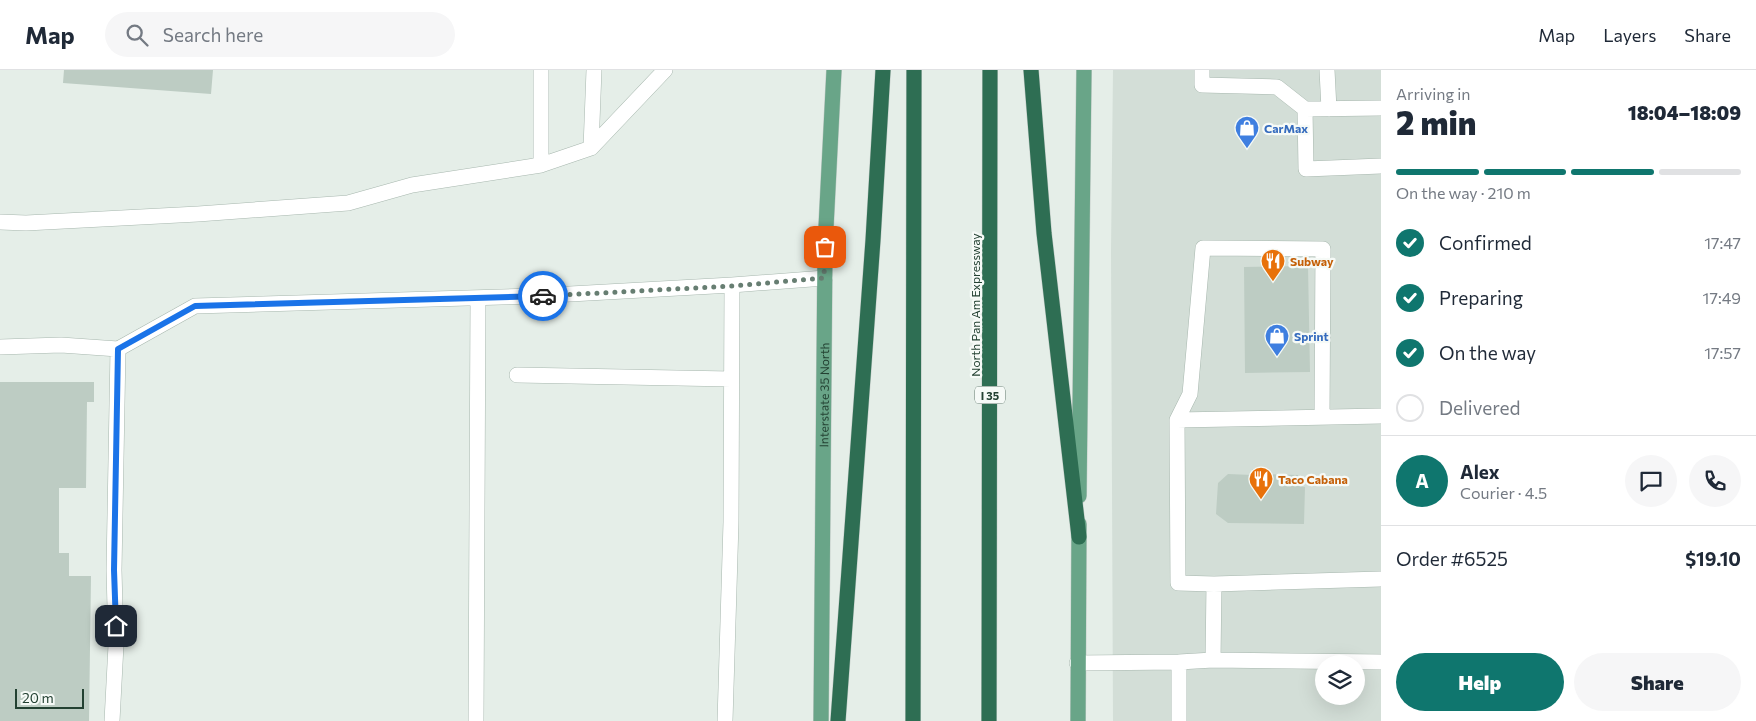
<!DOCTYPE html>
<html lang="en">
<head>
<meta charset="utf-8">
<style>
	:root { --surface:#fff; --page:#f6f6f7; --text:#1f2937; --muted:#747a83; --line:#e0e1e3; --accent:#0f766e }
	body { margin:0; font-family:Commissioner,sans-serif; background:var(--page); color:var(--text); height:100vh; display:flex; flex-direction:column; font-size:19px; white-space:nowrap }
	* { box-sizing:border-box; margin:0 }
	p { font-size:16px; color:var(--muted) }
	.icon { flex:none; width:28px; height:28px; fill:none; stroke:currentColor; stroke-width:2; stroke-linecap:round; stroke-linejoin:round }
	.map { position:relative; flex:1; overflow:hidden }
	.details { display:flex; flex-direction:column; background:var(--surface); width:375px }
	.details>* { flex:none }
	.controls { position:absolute; left:1315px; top:585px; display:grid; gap:10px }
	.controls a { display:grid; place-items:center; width:50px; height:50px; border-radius:50%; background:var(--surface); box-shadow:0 5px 20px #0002; font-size:25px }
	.scale { position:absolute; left:15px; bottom:12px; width:69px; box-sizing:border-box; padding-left:5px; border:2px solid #234132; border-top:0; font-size:14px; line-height:18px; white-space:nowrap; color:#234132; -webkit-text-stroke:4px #f6faf7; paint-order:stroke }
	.pin { position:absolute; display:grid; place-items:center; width:42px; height:42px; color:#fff; margin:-21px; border-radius:10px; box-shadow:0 2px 8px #0006 }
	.courier { position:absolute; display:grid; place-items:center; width:50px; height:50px; margin:-25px; border:4px solid #1a73e8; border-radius:50%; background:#fff; color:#222; box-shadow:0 1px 6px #0007 }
	.head em { font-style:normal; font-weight:800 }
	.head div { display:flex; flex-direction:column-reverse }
	.head { display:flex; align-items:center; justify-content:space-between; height:85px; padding:0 15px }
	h1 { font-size:32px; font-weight:800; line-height:38px }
	.bar { display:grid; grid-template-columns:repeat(4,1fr); gap:8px 5px; align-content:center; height:60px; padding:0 15px }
	.bar i { height:6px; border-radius:4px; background:var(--line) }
	.bar .current { background:var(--accent) }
	.bar p { grid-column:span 4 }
	.line { display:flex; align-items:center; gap:12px; padding:0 15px; border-top:1px solid var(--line) }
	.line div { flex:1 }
	.round { display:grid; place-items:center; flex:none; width:52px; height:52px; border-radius:26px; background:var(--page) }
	ol { padding:0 15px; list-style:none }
	li { display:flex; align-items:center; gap:15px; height:55px }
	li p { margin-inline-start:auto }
	li .icon { padding:5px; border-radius:50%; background:var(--accent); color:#fff; stroke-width:4 }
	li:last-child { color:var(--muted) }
	li i { width:28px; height:28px; border:2px solid var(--line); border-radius:50% }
	.cta { display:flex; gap:10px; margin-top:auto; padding:10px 15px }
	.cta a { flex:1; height:58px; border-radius:30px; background:var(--accent); color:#fff; font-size:20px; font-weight:800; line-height:58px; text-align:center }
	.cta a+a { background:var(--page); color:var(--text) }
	header { display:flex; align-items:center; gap:30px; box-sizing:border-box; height:70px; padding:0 25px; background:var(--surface); border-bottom:1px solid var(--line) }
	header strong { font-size:24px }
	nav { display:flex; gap:28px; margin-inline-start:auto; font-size:18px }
	.search { width:350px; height:45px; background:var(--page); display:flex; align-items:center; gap:12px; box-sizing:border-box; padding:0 18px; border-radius:28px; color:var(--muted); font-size:19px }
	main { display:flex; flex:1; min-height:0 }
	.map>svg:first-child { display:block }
	.built { fill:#d3ded7; fill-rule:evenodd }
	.building { fill:#bdccc3 }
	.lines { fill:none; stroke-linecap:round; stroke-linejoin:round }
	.minor-casing { stroke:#a7b7ae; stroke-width:16 }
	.major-casing { stroke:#c1cac6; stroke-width:16 }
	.highway-casing { stroke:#c1cac6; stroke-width:16 }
	.minor { stroke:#fff; stroke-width:15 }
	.major { stroke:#69a588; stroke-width:15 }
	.highway { stroke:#2e6e53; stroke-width:15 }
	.done { stroke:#677e72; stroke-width:5; stroke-dasharray:0 9 }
	.route { stroke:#1a73e8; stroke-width:6 }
	.labels { text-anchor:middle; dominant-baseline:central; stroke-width:4.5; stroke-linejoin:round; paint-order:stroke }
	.shield { fill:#f6faf7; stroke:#62786d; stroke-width:1 }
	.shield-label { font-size:11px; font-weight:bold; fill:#234132 }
	.shop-label { font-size:12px; font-weight:bold; fill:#366cbe; stroke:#f6faf7; text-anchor:start }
	.food-label { font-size:12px; font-weight:bold; fill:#c56008; stroke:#f6faf7; text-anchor:start }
	.street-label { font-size:12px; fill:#234132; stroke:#f6faf7 }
</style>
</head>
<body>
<header>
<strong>Map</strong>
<div class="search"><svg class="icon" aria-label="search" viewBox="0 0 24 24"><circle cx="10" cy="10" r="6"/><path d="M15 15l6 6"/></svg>Search here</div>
<nav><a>Map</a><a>Layers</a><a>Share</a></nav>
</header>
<main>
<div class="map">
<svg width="1381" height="651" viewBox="0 0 1381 651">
	<rect width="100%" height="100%" fill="#e5eee8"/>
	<path class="built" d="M 1113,0 L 1381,0 L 1381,651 L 1113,651 L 1111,181 ZM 1324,594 L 1356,594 L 1356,626 L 1324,626 Z"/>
	<path class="building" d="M 64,0 L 213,0 L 211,24 L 63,13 Z
		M 1308,196 L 1310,302 L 1245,303 L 1244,197 Z
		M 0,312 L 94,312 L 94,332 L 87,332 L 86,418 L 59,418 L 59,483 L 69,483 L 69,506 L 91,506 L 89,651 L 0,651 Z
		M 1252,399 L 1266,399 L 1266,404 L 1298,405 L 1298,416 L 1305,417 L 1304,454 L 1228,453 L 1216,444 L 1218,413 L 1228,404 L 1252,405 Z"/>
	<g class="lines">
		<defs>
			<path id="minor" d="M 541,0 L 541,95
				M 1202,0 L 1202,15 L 1277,17 L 1305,39 L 1306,99 L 1381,96
				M 1327,0 L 1329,39
				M 1305,39 L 1381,38
				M 591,78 L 594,0
				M 0,152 L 26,153 L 198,144 L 348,133 L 412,115 L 541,95 L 591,78 L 665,0
				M 0,277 L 61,275 L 118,279 L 195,236 L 534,226 L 732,215 L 825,208
				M 517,305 L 731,309
				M 1177,350 L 1190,324 L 1203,178 L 1323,179 L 1322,347
				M 1214,514 L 1178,513 L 1177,350 L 1381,346
				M 1213,590 L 1381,592
				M 1179,592 L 1213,590 L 1214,514 L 1381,509
				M 1077,593 L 1179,592 L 1179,651
				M 112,651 L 116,575 L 114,500 L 118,279
				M 476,651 L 478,228
				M 725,651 L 731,452 L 732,215"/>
			<g id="major">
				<path d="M 1079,426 L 1084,0"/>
				<path id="s1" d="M 821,651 L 825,177 L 834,0"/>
				<path d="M 1078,651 L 1079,454"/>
			</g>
			<path id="highway" d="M 1031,0 L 1044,163 L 1079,467
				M 838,651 L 873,170 L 883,0
				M 913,651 L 914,0
				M 989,651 L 990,0"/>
		</defs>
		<use href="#minor" class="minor-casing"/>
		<use href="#major" class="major-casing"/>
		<use href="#highway" class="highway-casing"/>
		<use href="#minor" class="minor"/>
		<use href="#major" class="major"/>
		<use href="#highway" class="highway"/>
	</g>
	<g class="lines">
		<path class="done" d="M 543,226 L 732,216 L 824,208 L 825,177"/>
		<path class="route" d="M 116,556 L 114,500 L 118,279 L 195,236 L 543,226"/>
	</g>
	<defs>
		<symbol id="shop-pin" viewBox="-11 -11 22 30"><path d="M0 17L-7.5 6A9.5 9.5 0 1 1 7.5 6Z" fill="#3f7fe0" stroke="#f6faf7"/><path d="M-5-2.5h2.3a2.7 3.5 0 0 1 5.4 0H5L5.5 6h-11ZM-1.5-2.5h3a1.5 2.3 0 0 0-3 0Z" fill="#fff"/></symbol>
		<symbol id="restaurant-pin" viewBox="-11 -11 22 30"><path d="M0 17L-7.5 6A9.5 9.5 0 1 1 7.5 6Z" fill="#e8710a" stroke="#f6faf7"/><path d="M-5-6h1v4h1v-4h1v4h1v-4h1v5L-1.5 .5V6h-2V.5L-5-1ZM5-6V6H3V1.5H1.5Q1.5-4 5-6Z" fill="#fff"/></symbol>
	</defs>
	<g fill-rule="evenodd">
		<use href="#shop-pin" x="1233" y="44" width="28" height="38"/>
		<use href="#restaurant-pin" x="1259" y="177" width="28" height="38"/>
		<use href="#shop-pin" x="1263" y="252" width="28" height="38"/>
		<use href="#restaurant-pin" x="1247" y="395" width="28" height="38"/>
	</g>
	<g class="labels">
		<rect class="shield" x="975" y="316.5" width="30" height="17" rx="4"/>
		<g class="shield-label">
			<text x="990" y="325">I 35</text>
		</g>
		<g class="shop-label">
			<text x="1264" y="58">CarMax</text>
			<text x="1294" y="266">Sprint</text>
		</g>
		<g class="food-label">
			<text x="1290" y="191">Subway</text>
			<text x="1278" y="409">Taco Cabana</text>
		</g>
		<g class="street-label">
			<text transform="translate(975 235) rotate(-90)">North Pan Am Expressway</text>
			<text stroke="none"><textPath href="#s1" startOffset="326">Interstate 35 North</textPath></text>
		</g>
	</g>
</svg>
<div class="controls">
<a><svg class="icon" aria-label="layers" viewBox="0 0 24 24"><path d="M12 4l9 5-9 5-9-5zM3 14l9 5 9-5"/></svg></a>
</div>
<div class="scale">20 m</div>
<div class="pin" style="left:825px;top:177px;background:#ea580c"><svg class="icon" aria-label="bag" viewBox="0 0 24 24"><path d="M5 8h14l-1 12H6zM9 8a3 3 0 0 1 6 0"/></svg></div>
<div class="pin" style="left:116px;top:556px;background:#1f2937"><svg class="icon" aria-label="home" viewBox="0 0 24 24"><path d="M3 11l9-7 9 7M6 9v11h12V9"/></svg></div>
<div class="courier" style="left:543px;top:226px"><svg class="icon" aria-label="car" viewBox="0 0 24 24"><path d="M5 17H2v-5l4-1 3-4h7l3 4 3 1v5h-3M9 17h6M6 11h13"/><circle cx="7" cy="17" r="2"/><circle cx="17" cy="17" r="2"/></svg></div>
</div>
<section class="details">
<div class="head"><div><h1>2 min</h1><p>Arriving in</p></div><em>18:04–18:09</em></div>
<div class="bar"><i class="current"></i><i class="current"></i><i class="current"></i><i></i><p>On the way · 210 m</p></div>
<ol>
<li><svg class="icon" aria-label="check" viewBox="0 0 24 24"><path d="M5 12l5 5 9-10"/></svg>Confirmed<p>17:47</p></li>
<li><svg class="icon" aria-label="check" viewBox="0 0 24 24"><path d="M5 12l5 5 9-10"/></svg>Preparing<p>17:49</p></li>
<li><svg class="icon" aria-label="check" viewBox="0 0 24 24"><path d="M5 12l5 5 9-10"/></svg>On the way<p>17:57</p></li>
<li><i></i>Delivered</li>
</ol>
<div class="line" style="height:90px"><b class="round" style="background:var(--accent);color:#fff">A</b><div><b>Alex</b><p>Courier · 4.5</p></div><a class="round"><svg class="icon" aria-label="chat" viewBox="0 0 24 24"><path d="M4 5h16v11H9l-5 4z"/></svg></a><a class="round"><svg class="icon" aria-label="phone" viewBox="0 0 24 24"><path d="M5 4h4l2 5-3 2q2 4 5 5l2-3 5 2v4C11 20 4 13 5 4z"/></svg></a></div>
<div class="line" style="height:65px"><div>Order #6525</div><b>$19.10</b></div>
<div class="cta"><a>Help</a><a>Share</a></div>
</section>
</main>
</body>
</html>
